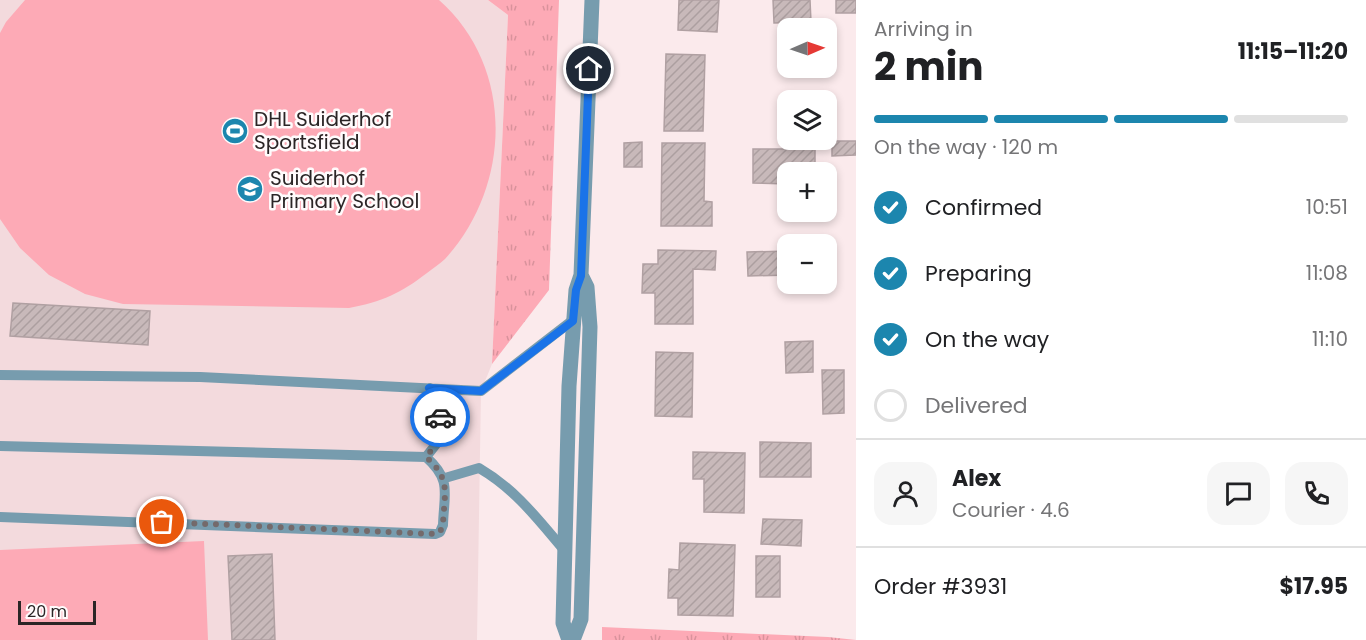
<!DOCTYPE html>
<html lang="en">
<head>
<meta charset="utf-8">
<style>
	:root { --surface:#fff; --page:#f6f6f6; --text:#202124; --muted:#757577; --line:#e0e0e0; --accent:#1c86ae }
	body { margin:0; font-family:Poppins,sans-serif; background:var(--page); color:var(--text); height:100vh; display:flex; flex-direction:column; font-size:22px; white-space:nowrap }
	* { box-sizing:border-box; margin:0 }
	p { font-size:20px; color:var(--muted) }
	.icon { flex:none; width:33px; height:33px; fill:none; stroke:currentColor; stroke-width:2; stroke-linecap:round; stroke-linejoin:round }
	.map { position:relative; flex:1; overflow:hidden }
	.drawer { display:flex; flex-direction:column; background:var(--surface); width:510px }
	.drawer>* { flex:none }
	.needle { width:39px; rotate:88deg }
	.buttons { position:absolute; left:777px; top:18px; display:grid; gap:12px }
	.buttons a { display:grid; place-items:center; width:60px; height:60px; border-radius:12px; background:var(--surface); box-shadow:0 3px 9px #0003; font-size:30px }
	.scale { position:absolute; left:18px; bottom:15px; width:78px; box-sizing:border-box; padding-left:6px; border:3px solid #2b2526; border-top:0; font-size:16px; line-height:21px; white-space:nowrap; color:#2b2526; -webkit-text-stroke:4px #fffbfc; paint-order:stroke }
	.pin { position:absolute; display:grid; place-items:center; width:51px; height:51px; color:#fff; margin:-26px; border:3px solid #fff; border-radius:50%; box-shadow:0 2px 6px #0007 }
	.courier { position:absolute; display:grid; place-items:center; width:60px; height:60px; margin:-30px; border:4px solid #1a73e8; border-radius:50%; background:#fff; color:#222; box-shadow:0 2px 8px #0007 }
	.overview em { font-style:normal; font-weight:700 }
	.overview div { display:flex; flex-direction:column-reverse }
	.overview { display:flex; align-items:center; justify-content:space-between; height:102px; padding:0 18px }
	h1 { font-size:39px; font-weight:700; line-height:45px }
	.bar { display:grid; grid-template-columns:repeat(4,1fr); gap:9px 6px; align-content:center; height:72px; padding:0 18px }
	.bar i { height:8px; border-radius:4px; background:var(--line) }
	.bar .on { background:var(--accent) }
	.bar p { grid-column:span 4 }
	.line { display:flex; align-items:center; gap:15px; padding:0 18px; border-top:2px solid var(--line) }
	.line div { flex:1 }
	.round { display:grid; place-items:center; flex:none; width:63px; height:63px; border-radius:18px; background:var(--page) }
	ol { padding:0 18px; list-style:none }
	li { display:flex; align-items:center; gap:18px; height:66px }
	li p { margin-inline-start:auto }
	li .icon { padding:6px; border-radius:50%; background:var(--accent); color:#fff; stroke-width:4 }
	li:last-child { color:var(--muted) }
	li i { width:33px; height:33px; border:3px solid var(--line); border-radius:50% }
	main { display:flex; flex:1; min-height:0 }
	.map>svg:first-child { display:block }
	.built { fill:#f3dadd }
	.grass { fill:url(#grass-tufts) }
	.pitch { fill:#fdaab6 }
	.building { fill:url(#building-hatch); stroke:#b0a0a2; stroke-width:1.5 }
	.lines { fill:none; stroke-linecap:round; stroke-linejoin:round }
	.service { stroke:#779cae; stroke-width:10 }
	.tertiary { stroke:#779cae; stroke-width:15 }
	.done { stroke:#746a6b; stroke-width:6; stroke-dasharray:0 10.8 }
	.route { stroke:#1a73e8; stroke-width:8 }
	.labels { text-anchor:middle; dominant-baseline:central; stroke-width:5; stroke-linejoin:round; paint-order:stroke }
	.poi-label { font-size:20px; fill:#2b2526; stroke:#fffbfc; text-anchor:start }
</style>
</head>
<body>
<main>
<div class="map">
<svg width="856" height="640" viewBox="0 0 856 640">
	<defs>
		<pattern id="grass-tufts" width="24" height="20" patternUnits="userSpaceOnUse" patternTransform="scale(1.5)"><rect width="24" height="20" fill="#fdaab6"/><path d="M3 7l-1-3M5 7V3M7 7l1-3M15 17l-1-3M17 17v-4M19 17l1-3" fill="none" stroke="#d9929c"/></pattern>
		<pattern id="building-hatch" width="6" height="6" patternUnits="userSpaceOnUse" patternTransform="scale(1.5)"><rect width="6" height="6" fill="#c8b9ba"/><path d="M-1 1l2-2M0 6l6-6M5 7l2-2" fill="none" stroke="#ac9fa0"/></pattern>
	</defs>
	<rect width="100%" height="100%" fill="#fbeaec"/>
	<path class="built" d="M 0,0 L 488,0 L 508,15 L 492,364 L 481,391 L 477,640 L 0,640 Z"/>
	<path class="grass" d="M 488,0 L 559,0 L 549,290 L 492,364 L 508,15 Z
		M 602,627 L 828,637 L 856,640 L 602,640 Z"/>
	<path class="pitch" d="M 25,0 L 439,0 C 515,67 512,186 445,259 C 440,264 433,268 427,273 C 401,293 382,302 349,308 L 123,304 L 85,294 L 49,275 L 20,248 L 0,219 L 0,33 L 6,22 Z
		M 204,541 L 208,640 L 0,640 L 0,550 Z"/>
	<path class="building" d="M 679,0 L 719,0 L 717,32 L 678,30 Z
		M 773,0 L 810,0 L 811,22 L 774,23 Z
		M 836,0 L 856,0 L 856,13 L 836,13 Z
		M 666,54 L 705,55 L 703,131 L 664,131 Z
		M 832,141 L 856,141 L 856,155 L 832,156 Z
		M 642,142 L 642,167 L 624,167 L 624,143 Z
		M 662,143 L 705,143 L 704,201 L 712,202 L 712,226 L 661,226 Z
		M 753,149 L 815,149 L 815,172 L 788,172 L 788,184 L 753,183 Z
		M 658,250 L 716,251 L 715,270 L 693,269 L 693,324 L 655,324 L 655,293 L 642,293 L 643,264 L 658,264 Z
		M 788,251 L 788,275 L 748,276 L 747,252 Z
		M 13,303 L 150,311 L 148,345 L 10,336 Z
		M 813,341 L 813,372 L 786,373 L 785,342 Z
		M 656,352 L 693,353 L 692,417 L 655,416 Z
		M 822,370 L 844,370 L 844,413 L 823,414 Z
		M 760,442 L 811,443 L 811,477 L 760,477 Z
		M 693,452 L 745,453 L 744,513 L 704,512 L 704,479 L 693,479 Z
		M 763,519 L 802,520 L 801,546 L 761,544 Z
		M 680,543 L 735,545 L 733,616 L 678,615 L 678,598 L 668,598 L 669,569 L 679,570 Z
		M 272,554 L 275,640 L 232,640 L 228,556 Z
		M 756,556 L 780,556 L 780,597 L 756,597 Z"/>
	<g class="lines">
		<path class="service" d="M 0,375 L 200,377 L 481,391 L 573,320
			M 0,446 L 426,457 L 437,443 L 440,417 L 439,399 L 430,388
			M 445,478 L 479,468 C 515,489 537,518 564,550
			M 0,517 L 435,534 L 440,532 L 443,525 C 444,493 452,480 426,457"/>
		<path class="tertiary" d="M 569,640 L 563,623 L 569,386 L 576,290 L 581,275 L 592,0
			M 573,640 L 581,619 L 590,327 L 587,287 L 581,275"/>
	</g>
	<g class="lines">
		<path class="done" d="M 162,522 L 435,534 L 440,532 L 443,525 C 444,493 452,480 426,457 L 437,443 L 440,417"/>
		<path class="route" d="M 440,417 L 439,399 L 429,388 L 481,391 L 573,321 L 576,290 L 581,276 L 589,69"/>
	</g>
	<defs>
		<symbol id="stadium-disc" viewBox="-11 -11 22 22"><circle r="9.5" fill="#1c86ae" stroke="#fffbfc"/><path d="M0-5a6.5 5 0 1 0 0 10a6.5 5 0 1 0 0-10ZM-3.5-1.8h7v3.6h-7Z" fill="#fff"/></symbol>
		<symbol id="school-disc" viewBox="-11 -11 22 22"><circle r="9.5" fill="#1c86ae" stroke="#fffbfc"/><path d="M0-5L7-2L0 1L-7-2ZM-4 1L0 2.5L4 1V4Q0 6-4 4Z" fill="#fff"/></symbol>
	</defs>
	<g fill-rule="evenodd">
		<use href="#stadium-disc" x="220" y="116" width="30" height="30"/>
		<use href="#school-disc" x="235" y="174" width="30" height="30"/>
	</g>
	<g class="labels">
		<g class="poi-label">
			<text x="254" y="119">DHL Suiderhof<tspan x="254" dy="23">Sportsfield</tspan></text>
			<text x="270" y="178">Suiderhof<tspan x="270" dy="23">Primary School</tspan></text>
		</g>
	</g>
</svg>
<div class="buttons">
<a><svg class="needle" viewBox="-14 -14 28 28"><path d="M0-13l5 13h-10z" fill="#e53935"/><path d="M0 13l5-13h-10z" fill="#757577"/></svg></a>
<a><svg class="icon" aria-label="layers" viewBox="0 0 24 24"><path d="M12 4l9 5-9 5-9-5zM3 14l9 5 9-5"/></svg></a>
<a>+</a>
<a>−</a>
</div>
<div class="scale">20 m</div>
<div class="pin" style="left:162px;top:522px;background:#ea580c"><svg class="icon" aria-label="bag" viewBox="0 0 24 24"><path d="M5 8h14l-1 12H6zM9 8a3 3 0 0 1 6 0"/></svg></div>
<div class="pin" style="left:589px;top:69px;background:#1f2937"><svg class="icon" aria-label="home" viewBox="0 0 24 24"><path d="M3 11l9-7 9 7M6 9v11h12V9"/></svg></div>
<div class="courier" style="left:440px;top:417px"><svg class="icon" aria-label="car" viewBox="0 0 24 24"><path d="M5 17H2v-5l4-1 3-4h7l3 4 3 1v5h-3M9 17h6M6 11h13"/><circle cx="7" cy="17" r="2"/><circle cx="17" cy="17" r="2"/></svg></div>
</div>
<section class="drawer">
<div class="overview"><div><h1>2 min</h1><p>Arriving in</p></div><em>11:15–11:20</em></div>
<div class="bar"><i class="on"></i><i class="on"></i><i class="on"></i><i></i><p>On the way · 120 m</p></div>
<ol>
<li><svg class="icon" aria-label="check" viewBox="0 0 24 24"><path d="M5 12l5 5 9-10"/></svg>Confirmed<p>10:51</p></li>
<li><svg class="icon" aria-label="check" viewBox="0 0 24 24"><path d="M5 12l5 5 9-10"/></svg>Preparing<p>11:08</p></li>
<li><svg class="icon" aria-label="check" viewBox="0 0 24 24"><path d="M5 12l5 5 9-10"/></svg>On the way<p>11:10</p></li>
<li><i></i>Delivered</li>
</ol>
<div class="line" style="height:108px"><a class="round"><svg class="icon" aria-label="person" viewBox="0 0 24 24"><circle cx="12" cy="8" r="4"/><path d="M4 21q1-7 8-7t8 7"/></svg></a><div><b>Alex</b><p>Courier · 4.6</p></div><a class="round"><svg class="icon" aria-label="chat" viewBox="0 0 24 24"><path d="M4 5h16v11H9l-5 4z"/></svg></a><a class="round"><svg class="icon" aria-label="phone" viewBox="0 0 24 24"><path d="M5 4h4l2 5-3 2q2 4 5 5l2-3 5 2v4C11 20 4 13 5 4z"/></svg></a></div>
<div class="line" style="height:78px"><div>Order #3931</div><b>$17.95</b></div>
</section>
</main>
</body>
</html>
